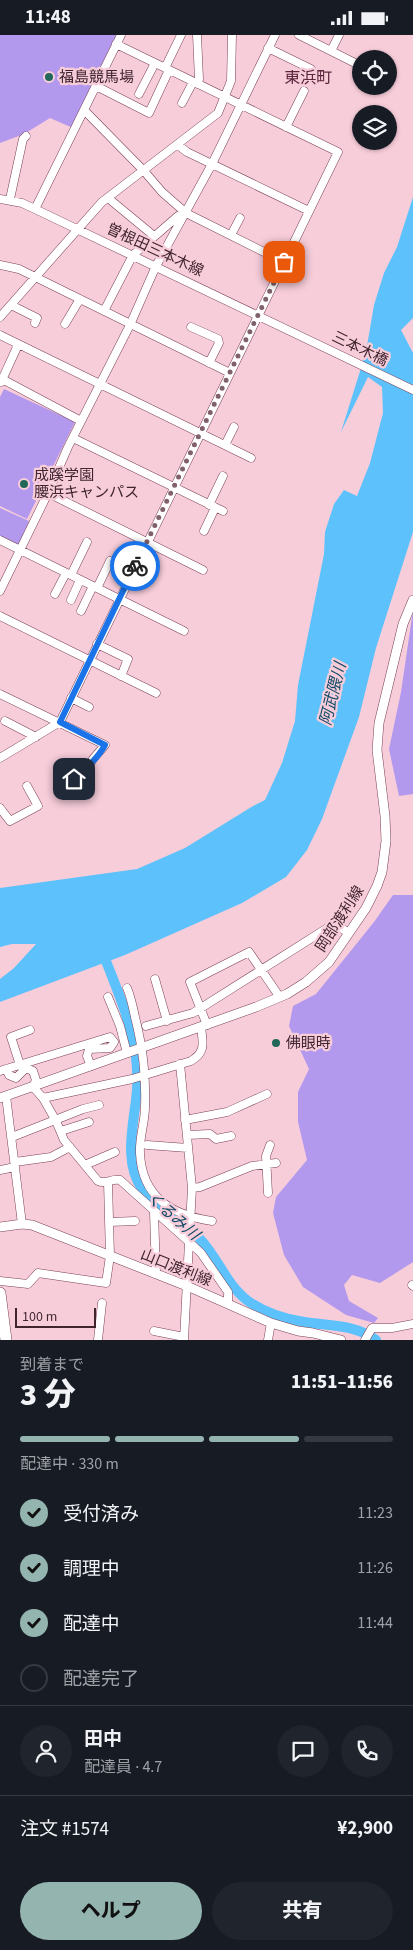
<!DOCTYPE html>
<html lang="ja">
<head>
<meta charset="utf-8">
<style>
	:root { --surface:#171b24; --page:#20242c; --text:#f1f3f6; --muted:#9ea1a6; --line:#363941; --accent:#94b4af }
	body { margin:0; font-family:"Source Sans 3","Noto Sans JP",sans-serif; background:var(--page); color:var(--text); height:100vh; display:flex; flex-direction:column; font-size:19px; white-space:nowrap }
	* { box-sizing:border-box; margin:0 }
	p { font-size:16px; color:var(--muted) }
	.icon { flex:none; width:28px; height:28px; fill:none; stroke:currentColor; stroke-width:2; stroke-linecap:round; stroke-linejoin:round }
	.map { position:relative; height:1305px; overflow:hidden }
	.drawer { display:flex; flex-direction:column; background:var(--surface); flex:1 }
	.drawer>* { flex:none }
	.controls { position:absolute; left:352px; top:15px; display:grid; gap:10px }
	.controls a { display:grid; place-items:center; width:45px; height:45px; border-radius:50%; background:var(--surface); box-shadow:0 1px 4px #0004; font-size:25px }
	.scale { position:absolute; left:15px; bottom:12px; width:81px; box-sizing:border-box; padding-left:5px; border:2px solid #40252f; border-top:0; font-size:14px; line-height:18px; white-space:nowrap; color:#40252f; -webkit-text-stroke:4px #f7cdda; paint-order:stroke }
	.pin { position:absolute; display:grid; place-items:center; width:42px; height:42px; color:#fff; margin:-21px; border-radius:10px; box-shadow:0 2px 8px #0006 }
	.courier { position:absolute; display:grid; place-items:center; width:50px; height:50px; margin:-25px; border:4px solid #1a73e8; border-radius:50%; background:#fff; color:#222; box-shadow:0 1px 6px #0007 }
	.head em { font-style:normal; font-weight:800 }
	.head div { display:flex; flex-direction:column-reverse }
	.head { display:flex; align-items:center; justify-content:space-between; height:85px; padding:0 20px }
	h1 { font-size:32px; font-weight:800; line-height:38px }
	.bar { display:grid; grid-template-columns:repeat(4,1fr); gap:8px 5px; align-content:center; height:60px; padding:0 20px }
	.bar i { height:6px; border-radius:4px; background:var(--line) }
	.bar .current { background:var(--accent) }
	.bar p { grid-column:span 4 }
	.line { display:flex; align-items:center; gap:12px; padding:0 20px; border-top:1px solid var(--line) }
	.line div { flex:1 }
	.round { display:grid; place-items:center; flex:none; width:52px; height:52px; border-radius:26px; background:var(--page) }
	ol { padding:0 20px; list-style:none }
	li { display:flex; align-items:center; gap:15px; height:55px }
	li p { margin-inline-start:auto }
	li .icon { padding:5px; border-radius:50%; background:var(--accent); color:#111; stroke-width:4 }
	li:last-child { color:var(--muted) }
	li i { width:28px; height:28px; border:2px solid var(--line); border-radius:50% }
	.cta { display:flex; gap:10px; margin-top:auto; padding:10px 20px }
	.cta a { flex:1; height:58px; border-radius:30px; background:var(--accent); color:#111; font-size:20px; font-weight:800; line-height:58px; text-align:center }
	.cta a+a { background:var(--page); color:var(--text) }
	.status { display:flex; justify-content:space-between; align-items:center; height:35px; padding:0 25px; background:var(--surface); direction:ltr }
	.status svg { height:14px; fill:currentColor }
	.map>svg:first-child { display:block }
	.green { fill:#b299ee }
	.water { fill:#5dc2fc }
	.lines { fill:none; stroke-linecap:round; stroke-linejoin:round }
	.river { stroke:#5dc2fc; stroke-width:10 }
	.minor-casing { stroke:#7b4157; stroke-width:9 }
	.major-casing { stroke:#7b4157; stroke-width:10 }
	.highway-casing { stroke:#7b4157; stroke-width:12 }
	.minor { stroke:#fff; stroke-width:8 }
	.major { stroke:#fff; stroke-width:9 }
	.highway { stroke:#fff; stroke-width:11 }
	.done { stroke:#80606b; stroke-width:5; stroke-dasharray:0 9 }
	.route { stroke:#1a73e8; stroke-width:6 }
	.poi-dot { fill:#226759; stroke:#f7cdda; stroke-width:2 }
	.labels { text-anchor:middle; dominant-baseline:central; stroke-width:4.5; stroke-linejoin:round; paint-order:stroke }
	.poi-label { font-size:15px; fill:#40252f; stroke:#f7cdda; text-anchor:start }
	.street-label { font-size:15px; fill:#40252f; stroke:#f7cdda }
	.neighbourhood-label { font-size:16px; fill:#5c253c; stroke:#f7cdda }
	.water-label { font-size:16px; font-style:italic; fill:#114a67; stroke:#f7cdda }
</style>
</head>
<body>
<div class="status"><b>11:48</b><svg viewBox="0 0 49 12"><path d="M0 12V9h3v3zM5 12V6h3v6zM10 12V3h3v9zM15 12V0h3v12zM26 1h20v11H26zM47 4h2v5h-2z"/></svg></div>
<div class="map">
<svg width="413" height="1305" viewBox="0 0 413 1305">
	<rect width="100%" height="100%" fill="#f7cdda"/>
	<path class="green" d="M 0,0 L 118,0 L 73,93 L 50,83 L 24,99 L 0,108 Z
		M 4,354 L 75,387 L 27,484 L 0,471 L 0,362 Z
		M 0,473 L 29,486 L 19,510 L 0,501 Z
		M 413,575 L 413,759 L 399,761 L 389,714 L 401,657 Z
		M 393,860 L 413,860 L 413,1227 L 380,1248 L 352,1240 L 344,1250 L 349,1266 L 378,1283 L 374,1288 L 346,1280 L 303,1252 L 284,1220 L 273,1178 L 276,1162 L 307,1125 L 298,1087 L 298,1057 L 309,1034 L 289,991 L 293,971 L 316,959 L 374,887 Z"/>
	<path class="water" d="M 413,162 L 413,283 L 401,295 L 413,318 L 413,497 L 376,613 L 359,682 L 322,784 L 307,815 L 286,842 L 242,868 L 125,920 L 0,967 L 0,944 L 14,933 L 36,909 L 12,909 L 0,912 L 0,853 L 137,834 L 185,813 L 253,771 L 265,765 L 282,728 L 295,686 L 298,650 L 324,519 L 325,497 L 334,469 L 344,455 L 357,461 L 370,428 L 383,378 L 382,352 L 368,342 L 341,397 L 366,317 L 374,270 L 384,238 L 397,212 Z"/>
	<g class="lines">
		<path class="river" d="M 100,917 L 106,926 C 118,957 132,989 136,1023 C 137,1033 138,1044 137,1054 C 135,1086 122,1124 142,1154 C 157,1176 182,1185 199,1203 C 218,1222 226,1250 248,1266 C 265,1278 284,1284 304,1287 C 329,1291 355,1289 376,1305"/>
		<defs>
			<path id="minor" d="M 197,0 L 199,44 L 198,49
				M 299,0 L 361,31
				M 268,13 L 311,34
				M 331,16 L 339,0
				M 165,33 L 181,0
				M 96,51 L 149,78 L 169,35
				M 139,59 L 155,28
				M 182,68 L 193,47
				M 84,75 L 144,136 L 162,157 L 186,178 L 284,227
				M 286,92 L 304,56
				M 178,110 L 187,117 L 309,176
				M 108,163 L 154,201
				M 0,164 L 22,168 L 35,174 L 413,355
				M 10,164 L 23,104 L 26,101
				M 35,174 L 121,0
				M 231,200 L 240,183
				M 0,230 L 19,234 L 230,338
				M 11,270 L 37,283 L 35,288
				M 104,276 L 133,220 L 178,181 L 186,178
				M 0,282 L 102,167 L 218,78 L 231,46 L 232,0
				M 65,289 L 80,264
				M 191,292 L 218,304 L 219,308 L 209,328
				M 0,300 L 251,423
				M 2,344 L 81,386
				M 1,347 L 18,310
				M 73,403 L 223,476
				M 225,410 L 234,392
				M 48,458 L 203,535
				M 209,470 L 223,441
				M 204,496 L 215,473
				M 0,505 L 184,596
				M 71,540 L 87,507
				M 97,553 L 110,526 L 133,536
				M 0,556 L 48,458 L 68,412 L 130,290 L 156,231 L 212,129 L 275,0
				M 55,559 L 66,538
				M 71,565 L 80,545
				M 81,576 L 93,551
				M 0,581 L 156,658
				M 97,609 L 128,624 L 121,641
				M 0,659 L 105,710 L 93,724 L 86,736 L 63,752
				M 71,663 L 89,672
				M 5,686 L 36,702
				M 0,723 L 60,687 L 338,117 L 116,9
				M 0,773 L 10,786 L 38,771 L 27,751
				M 155,944 L 167,986
				M 127,953 C 131,962 133,973 135,982 C 143,1014 146,1039 145,1072 C 145,1088 139,1102 140,1118 C 142,1162 171,1180 212,1186
				M 108,962 L 120,991 L 127,1018
				M 207,990 L 190,947 L 249,917 L 279,961
				M 146,991 L 193,978 L 329,892 L 336,890 L 349,898
				M 180,1029 L 192,1153 L 189,1207 L 201,1218 L 228,1257 L 228,1269
				M 20,1030 L 11,1002 L 30,995
				M 6,1034 L 9,1040 L 16,1043 L 26,1033 L 33,1036 L 36,1045 L 33,1052 L 43,1063 L 56,1086 L 64,1105 L 98,1146 C 106,1150 111,1143 120,1145 L 189,1207 L 184,1305
				M 0,1036 L 110,1002 L 114,1007 L 110,1013 L 89,1014 L 87,1021 L 91,1031
				M 6,1061 L 22,1189
				M 43,1063 L 132,1044 L 191,1026 C 206,1017 203,1008 201,992
				M 185,1085 L 227,1077 L 267,1059
				M 61,1096 L 89,1087
				M 187,1100 L 210,1099 L 216,1104 L 231,1101
				M 12,1102 L 83,1074 L 99,1070
				M 147,1110 L 188,1113
				M 15,1127 L 51,1122 L 70,1112
				M 85,1130 L 115,1117
				M 0,1135 L 15,1132
				M 192,1153 L 200,1152 L 252,1131 L 276,1128
				M 268,1158 L 266,1121 L 270,1110
				M 154,1177 L 156,1239
				M 110,1187 L 135,1186
				M 0,1246 L 28,1249 L 38,1238 L 106,1248 L 110,1221 L 108,1147
				M 412,1250 L 413,1251
				M 154,1296 L 184,1302
				M 98,1305 L 102,1268
				M 268,1305 L 271,1288
				M 365,1305 L 372,1293 L 392,1293 L 413,1289"/>
			<path id="major" d="M 0,1063 L 256,972 L 287,959 L 306,947 L 329,927 L 366,873 L 377,851 L 382,837 L 386,806 L 385,781 L 377,715 L 379,688 L 403,589 L 413,565
				M 0,1192 L 22,1189 L 32,1190 L 187,1251 L 271,1288 L 298,1296 L 313,1298 L 341,1305"/>
			<path id="highway" d="M 0,1258 L 6,1305"/>
		</defs>
		<use href="#minor" class="minor-casing"/>
		<use href="#major" class="major-casing"/>
		<use href="#highway" class="highway-casing"/>
		<use href="#minor" class="minor"/>
		<use href="#major" class="major"/>
		<use href="#highway" class="highway"/>
	</g>
	<g class="lines">
		<path class="done" d="M 135,531 L 284,227"/>
		<path class="route" d="M 74,744 C 84,737 99,721 105,710 L 60,687 L 135,531"/>
	</g>
	<g class="poi-dot">
		<circle cx="49" cy="42" r="5"/>
		<circle cx="24" cy="449" r="5"/>
		<circle cx="276" cy="1008" r="5"/>
	</g>
	<g class="labels">
		<g class="poi-label">
			<text x="59" y="42">福島競馬場</text>
			<text x="34" y="440">成蹊学園<tspan x="34" dy="17">腰浜キャンパス</tspan></text>
			<text x="286" y="1008">佛眼時</text>
		</g>
		<g class="street-label">
			<text transform="translate(155 215) rotate(25)">曽根田三本木線</text>
			<text transform="translate(360 314) rotate(26)">三本木橋</text>
			<text transform="translate(340 884) rotate(-57)">岡部渡利線</text>
			<text transform="translate(176 1233) rotate(22)">山口渡利線</text>
		</g>
		<g class="neighbourhood-label">
			<text x="308" y="43">東浜町</text>
		</g>
		<g class="water-label">
			<text transform="translate(333 659) rotate(-76)">阿武隈川</text>
			<text transform="translate(173 1181) rotate(41)">くるみ川</text>
		</g>
	</g>
</svg>
<div class="controls">
<a><svg class="icon" aria-label="locate" viewBox="0 0 24 24"><circle cx="12" cy="12" r="6"/><path d="M12 2v4M12 18v4M2 12h4M18 12h4"/></svg></a>
<a><svg class="icon" aria-label="layers" viewBox="0 0 24 24"><path d="M12 4l9 5-9 5-9-5zM3 14l9 5 9-5"/></svg></a>
</div>
<div class="scale">100 m</div>
<div class="pin" style="left:284px;top:227px;background:#ea580c"><svg class="icon" aria-label="bag" viewBox="0 0 24 24"><path d="M5 8h14l-1 12H6zM9 8a3 3 0 0 1 6 0"/></svg></div>
<div class="pin" style="left:74px;top:744px;background:#1f2937"><svg class="icon" aria-label="home" viewBox="0 0 24 24"><path d="M3 11l9-7 9 7M6 9v11h12V9"/></svg></div>
<div class="courier" style="left:135px;top:531px"><svg class="icon" aria-label="bike" viewBox="0 0 24 24"><circle cx="6" cy="16" r="4"/><circle cx="18" cy="16" r="4"/><path d="M6 16l4-8h5l3 8M10 8l3 8H6M13 5h3"/></svg></div>
</div>
<section class="drawer">
<div class="head"><div><h1>3 分</h1><p>到着まで</p></div><em>11:51–11:56</em></div>
<div class="bar"><i class="current"></i><i class="current"></i><i class="current"></i><i></i><p>配達中 · 330 m</p></div>
<ol>
<li><svg class="icon" aria-label="check" viewBox="0 0 24 24"><path d="M5 12l5 5 9-10"/></svg>受付済み<p>11:23</p></li>
<li><svg class="icon" aria-label="check" viewBox="0 0 24 24"><path d="M5 12l5 5 9-10"/></svg>調理中<p>11:26</p></li>
<li><svg class="icon" aria-label="check" viewBox="0 0 24 24"><path d="M5 12l5 5 9-10"/></svg>配達中<p>11:44</p></li>
<li><i></i>配達完了</li>
</ol>
<div class="line" style="height:90px"><a class="round"><svg class="icon" aria-label="person" viewBox="0 0 24 24"><circle cx="12" cy="8" r="4"/><path d="M4 21q1-7 8-7t8 7"/></svg></a><div><b>田中</b><p>配達員 · 4.7</p></div><a class="round"><svg class="icon" aria-label="chat" viewBox="0 0 24 24"><path d="M4 5h16v11H9l-5 4z"/></svg></a><a class="round"><svg class="icon" aria-label="phone" viewBox="0 0 24 24"><path d="M5 4h4l2 5-3 2q2 4 5 5l2-3 5 2v4C11 20 4 13 5 4z"/></svg></a></div>
<div class="line" style="height:65px"><div>注文 #1574</div><b>¥2,900</b></div>
<div class="cta"><a>ヘルプ</a><a>共有</a></div>
</section>
</body>
</html>
